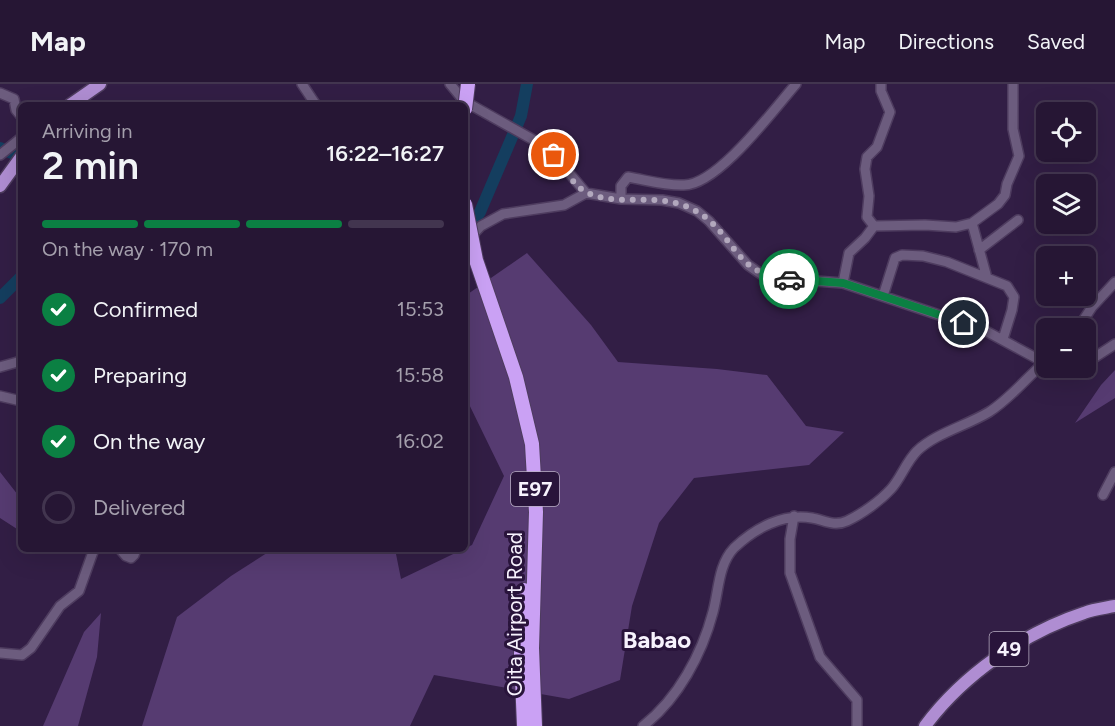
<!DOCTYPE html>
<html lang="en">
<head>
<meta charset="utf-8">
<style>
	:root { --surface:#261634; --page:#322340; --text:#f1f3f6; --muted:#a49fac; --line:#42354f; --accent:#0b8043 }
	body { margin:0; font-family:Figtree,sans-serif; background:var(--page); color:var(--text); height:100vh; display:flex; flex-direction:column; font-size:22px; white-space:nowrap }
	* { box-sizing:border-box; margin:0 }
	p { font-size:20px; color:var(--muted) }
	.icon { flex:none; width:33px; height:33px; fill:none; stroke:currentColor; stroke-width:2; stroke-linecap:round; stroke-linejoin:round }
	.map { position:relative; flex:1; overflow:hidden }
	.panel { position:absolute; left:18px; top:18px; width:450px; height:450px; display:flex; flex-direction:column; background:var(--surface); border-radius:9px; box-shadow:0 6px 24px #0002,0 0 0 2px var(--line) }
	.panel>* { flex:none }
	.controls { position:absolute; left:1036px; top:18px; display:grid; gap:12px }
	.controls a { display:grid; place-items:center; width:60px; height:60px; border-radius:9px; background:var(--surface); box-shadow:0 6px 24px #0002,0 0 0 2px var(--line); font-size:30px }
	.pin { position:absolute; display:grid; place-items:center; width:51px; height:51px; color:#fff; margin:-26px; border:3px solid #fff; border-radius:50%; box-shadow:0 2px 6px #0007 }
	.courier { position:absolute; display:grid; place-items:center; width:60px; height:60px; margin:-30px; border:4px solid #0b8043; border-radius:50%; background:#fff; color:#222; box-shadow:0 2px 8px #0007 }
	.overview em { font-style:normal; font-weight:600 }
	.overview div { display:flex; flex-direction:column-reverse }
	.overview { display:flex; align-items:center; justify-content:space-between; height:102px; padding:0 24px }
	h1 { font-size:39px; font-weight:600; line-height:45px }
	.bar { display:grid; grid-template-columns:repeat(4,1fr); gap:9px 6px; align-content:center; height:72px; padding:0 24px }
	.bar i { height:8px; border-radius:4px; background:var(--line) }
	.bar .active { background:var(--accent) }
	.bar p { grid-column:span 4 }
	ol { padding:0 24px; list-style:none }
	li { display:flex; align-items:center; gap:18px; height:66px }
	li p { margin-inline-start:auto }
	li .icon { padding:6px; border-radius:50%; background:var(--accent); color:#fff; stroke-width:4 }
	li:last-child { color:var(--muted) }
	li i { width:33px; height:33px; border:3px solid var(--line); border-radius:50% }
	header { display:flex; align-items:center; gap:36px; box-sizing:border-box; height:84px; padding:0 30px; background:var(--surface); border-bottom:2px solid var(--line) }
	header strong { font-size:28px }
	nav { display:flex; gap:33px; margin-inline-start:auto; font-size:21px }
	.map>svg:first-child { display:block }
	.green { fill:#563b71 }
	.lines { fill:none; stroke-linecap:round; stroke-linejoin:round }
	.river { stroke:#143e5f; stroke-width:12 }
	.minor-casing { stroke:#4e3c5f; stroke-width:12 }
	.major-casing { stroke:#4e3c5f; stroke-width:15 }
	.highway-casing { stroke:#4e3c5f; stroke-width:16 }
	.minor { stroke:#6c5c7e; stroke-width:9 }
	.major { stroke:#af8dd2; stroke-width:12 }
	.highway { stroke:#caa1f4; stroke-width:14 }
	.highway-bridge-casing { stroke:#4e3c5f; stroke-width:16; stroke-linecap:butt }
	.highway-bridge { stroke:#caa1f4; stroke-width:14 }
	.done { stroke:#b2a8bd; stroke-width:6; stroke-dasharray:0 10.8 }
	.route { stroke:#0b8043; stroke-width:8 }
	.labels { text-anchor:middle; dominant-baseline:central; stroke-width:6; stroke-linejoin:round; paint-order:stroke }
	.shield { fill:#29143b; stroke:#b9afc3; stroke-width:1.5 }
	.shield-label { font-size:20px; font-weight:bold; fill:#f7f2fd }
	.street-label { font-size:21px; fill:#f7f2fd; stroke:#29143b }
	.quarter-label { font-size:24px; font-weight:bold; fill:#f7f2fd; stroke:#29143b }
</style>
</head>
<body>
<header>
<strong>Map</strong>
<nav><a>Map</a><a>Directions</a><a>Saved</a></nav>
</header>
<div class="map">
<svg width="1115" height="642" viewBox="0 0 1115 642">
	<rect width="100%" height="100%" fill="#321e45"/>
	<path class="green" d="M 527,169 L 591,241 L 618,278 L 717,285 L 767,291 L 806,342 L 844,348 L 809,381 L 694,394 L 659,439 L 632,522 L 620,596 L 569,615 L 434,591 L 410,642 L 142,642 L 177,533 L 231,492 L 273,465 L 395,465 L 401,495 L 472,461 L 504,392 L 465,312 L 465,212 Z
		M 1115,286 L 1115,314 L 1075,339 L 1101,301 Z
		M 0,388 L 18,411 L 21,410 L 21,445 L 17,445 L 0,434 Z
		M 101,529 L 97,573 L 78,642 L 43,642 L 84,548 Z"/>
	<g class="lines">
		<path class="river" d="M 0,64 L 21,73
			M 466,149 L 480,128 L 521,32 L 527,0
			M 0,214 L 21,193"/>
		<defs>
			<path id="minor" d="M 302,0 L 316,21
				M 450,0 L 464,17 L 539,59 L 554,71 L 586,109 L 621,115 L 662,116 L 679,119 L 697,127 L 709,137 L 748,181 L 761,190 L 774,194 L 843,199 L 984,246 L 1047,280
				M 0,9 L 14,15 L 16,26 L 21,32
				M 0,71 L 21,54
				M 621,115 L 621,102 L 628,93 C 646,96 666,102 684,101 C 718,101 774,25 796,0
				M 972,139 L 987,194
				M 874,142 L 925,141 L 956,143 L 972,139 L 998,120 L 1005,111 L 1007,100 L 1019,72 L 1013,45 L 1013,0
				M 874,142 L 867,133 L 869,112 L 865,85 L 867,73 L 877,63 L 890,28 L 881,7 L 881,0
				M 465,159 L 481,142 L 503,130 L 564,121 L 586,109
				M 979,166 L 1018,136
				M 843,199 L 849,169 L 865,154 L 874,142
				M 883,212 L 895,174 L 902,171 L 923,172 L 947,178 L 1007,202 L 1014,213 L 1012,226 L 1003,255
				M 1078,244 L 1092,223 L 1115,198
				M 1086,279 L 1115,260
				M 0,283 L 21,277
				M 1058,284 L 1074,284
				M 0,312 L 21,317
				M 1103,411 L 1115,388
				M 794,432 L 790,455 L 790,489 L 820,573 L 857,616 L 857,642
				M 120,465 L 126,472 L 131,474 L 134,471 L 136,465
				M 0,569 L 22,571 L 31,564 L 60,522 L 79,507 L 94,465
				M 643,642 C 678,615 702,570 713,528 C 719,506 718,481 734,464 C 755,444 783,429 812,434 C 824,436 834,443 847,437 C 862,430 880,417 891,405 C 901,394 906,378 917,367 C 936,349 966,342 989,328 C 1011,314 1027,293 1046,277"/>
			<path id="major" d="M 70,21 L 100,0
				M 0,102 L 21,73
				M 925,642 C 963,591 1023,549 1084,529 C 1094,525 1105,524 1115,522"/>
			<path id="highway" d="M 476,176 L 516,293 L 532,360 L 536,428 L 532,564 L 535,642
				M 524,506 L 521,570 L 524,642"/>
		</defs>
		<use href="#minor" class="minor-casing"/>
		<use href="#major" class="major-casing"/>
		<use href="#highway" class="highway-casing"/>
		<use href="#minor" class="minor"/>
		<use href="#major" class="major"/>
		<use href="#highway" class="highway"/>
		<defs>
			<path id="highway-bridge" d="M 465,25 L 468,0
				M 465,120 L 476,176"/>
		</defs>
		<use href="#highway-bridge" class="highway-bridge-casing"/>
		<use href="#highway-bridge" class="highway-bridge"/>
	</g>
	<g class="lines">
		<path class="done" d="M 554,71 C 563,83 574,103 588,109 C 620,124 660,106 696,127 C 736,150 734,192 789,195"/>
		<path class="route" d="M 789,195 L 843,199 L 964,239"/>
	</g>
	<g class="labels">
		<g class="shield">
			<rect x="511" y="388" width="48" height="34" rx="4.5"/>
			<rect x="989.5" y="548" width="39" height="34" rx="4.5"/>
		</g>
		<g class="shield-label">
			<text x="535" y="405">E97</text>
			<text x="1009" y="565">49</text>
		</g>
		<g class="street-label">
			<text transform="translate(514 530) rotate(-90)">Oita Airport Road</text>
		</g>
		<g class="quarter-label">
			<text x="657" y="555">Babao</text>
		</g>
	</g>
</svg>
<div class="controls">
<a><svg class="icon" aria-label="locate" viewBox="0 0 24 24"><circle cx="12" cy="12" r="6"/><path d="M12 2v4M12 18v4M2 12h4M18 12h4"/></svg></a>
<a><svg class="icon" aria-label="layers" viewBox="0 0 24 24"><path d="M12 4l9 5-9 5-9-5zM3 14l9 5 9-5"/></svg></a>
<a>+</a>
<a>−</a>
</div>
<div class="pin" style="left:554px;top:71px;background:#ea580c"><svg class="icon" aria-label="bag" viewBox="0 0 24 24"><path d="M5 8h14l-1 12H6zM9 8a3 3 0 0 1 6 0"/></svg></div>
<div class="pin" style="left:964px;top:239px;background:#1f2937"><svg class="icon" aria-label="home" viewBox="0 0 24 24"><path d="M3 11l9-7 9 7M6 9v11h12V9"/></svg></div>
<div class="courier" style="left:789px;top:195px"><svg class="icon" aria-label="car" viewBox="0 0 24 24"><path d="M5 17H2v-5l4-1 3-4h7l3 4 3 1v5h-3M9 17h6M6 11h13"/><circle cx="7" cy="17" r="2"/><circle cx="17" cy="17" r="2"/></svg></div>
<section class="panel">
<div class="overview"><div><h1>2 min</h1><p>Arriving in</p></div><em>16:22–16:27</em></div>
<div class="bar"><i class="active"></i><i class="active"></i><i class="active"></i><i></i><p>On the way · 170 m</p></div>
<ol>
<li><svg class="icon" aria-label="check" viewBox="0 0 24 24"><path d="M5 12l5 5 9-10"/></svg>Confirmed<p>15:53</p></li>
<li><svg class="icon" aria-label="check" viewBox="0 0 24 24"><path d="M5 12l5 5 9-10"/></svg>Preparing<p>15:58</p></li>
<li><svg class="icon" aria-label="check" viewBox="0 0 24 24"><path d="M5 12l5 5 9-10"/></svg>On the way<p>16:02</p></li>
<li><i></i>Delivered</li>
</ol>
</section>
</div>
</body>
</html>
